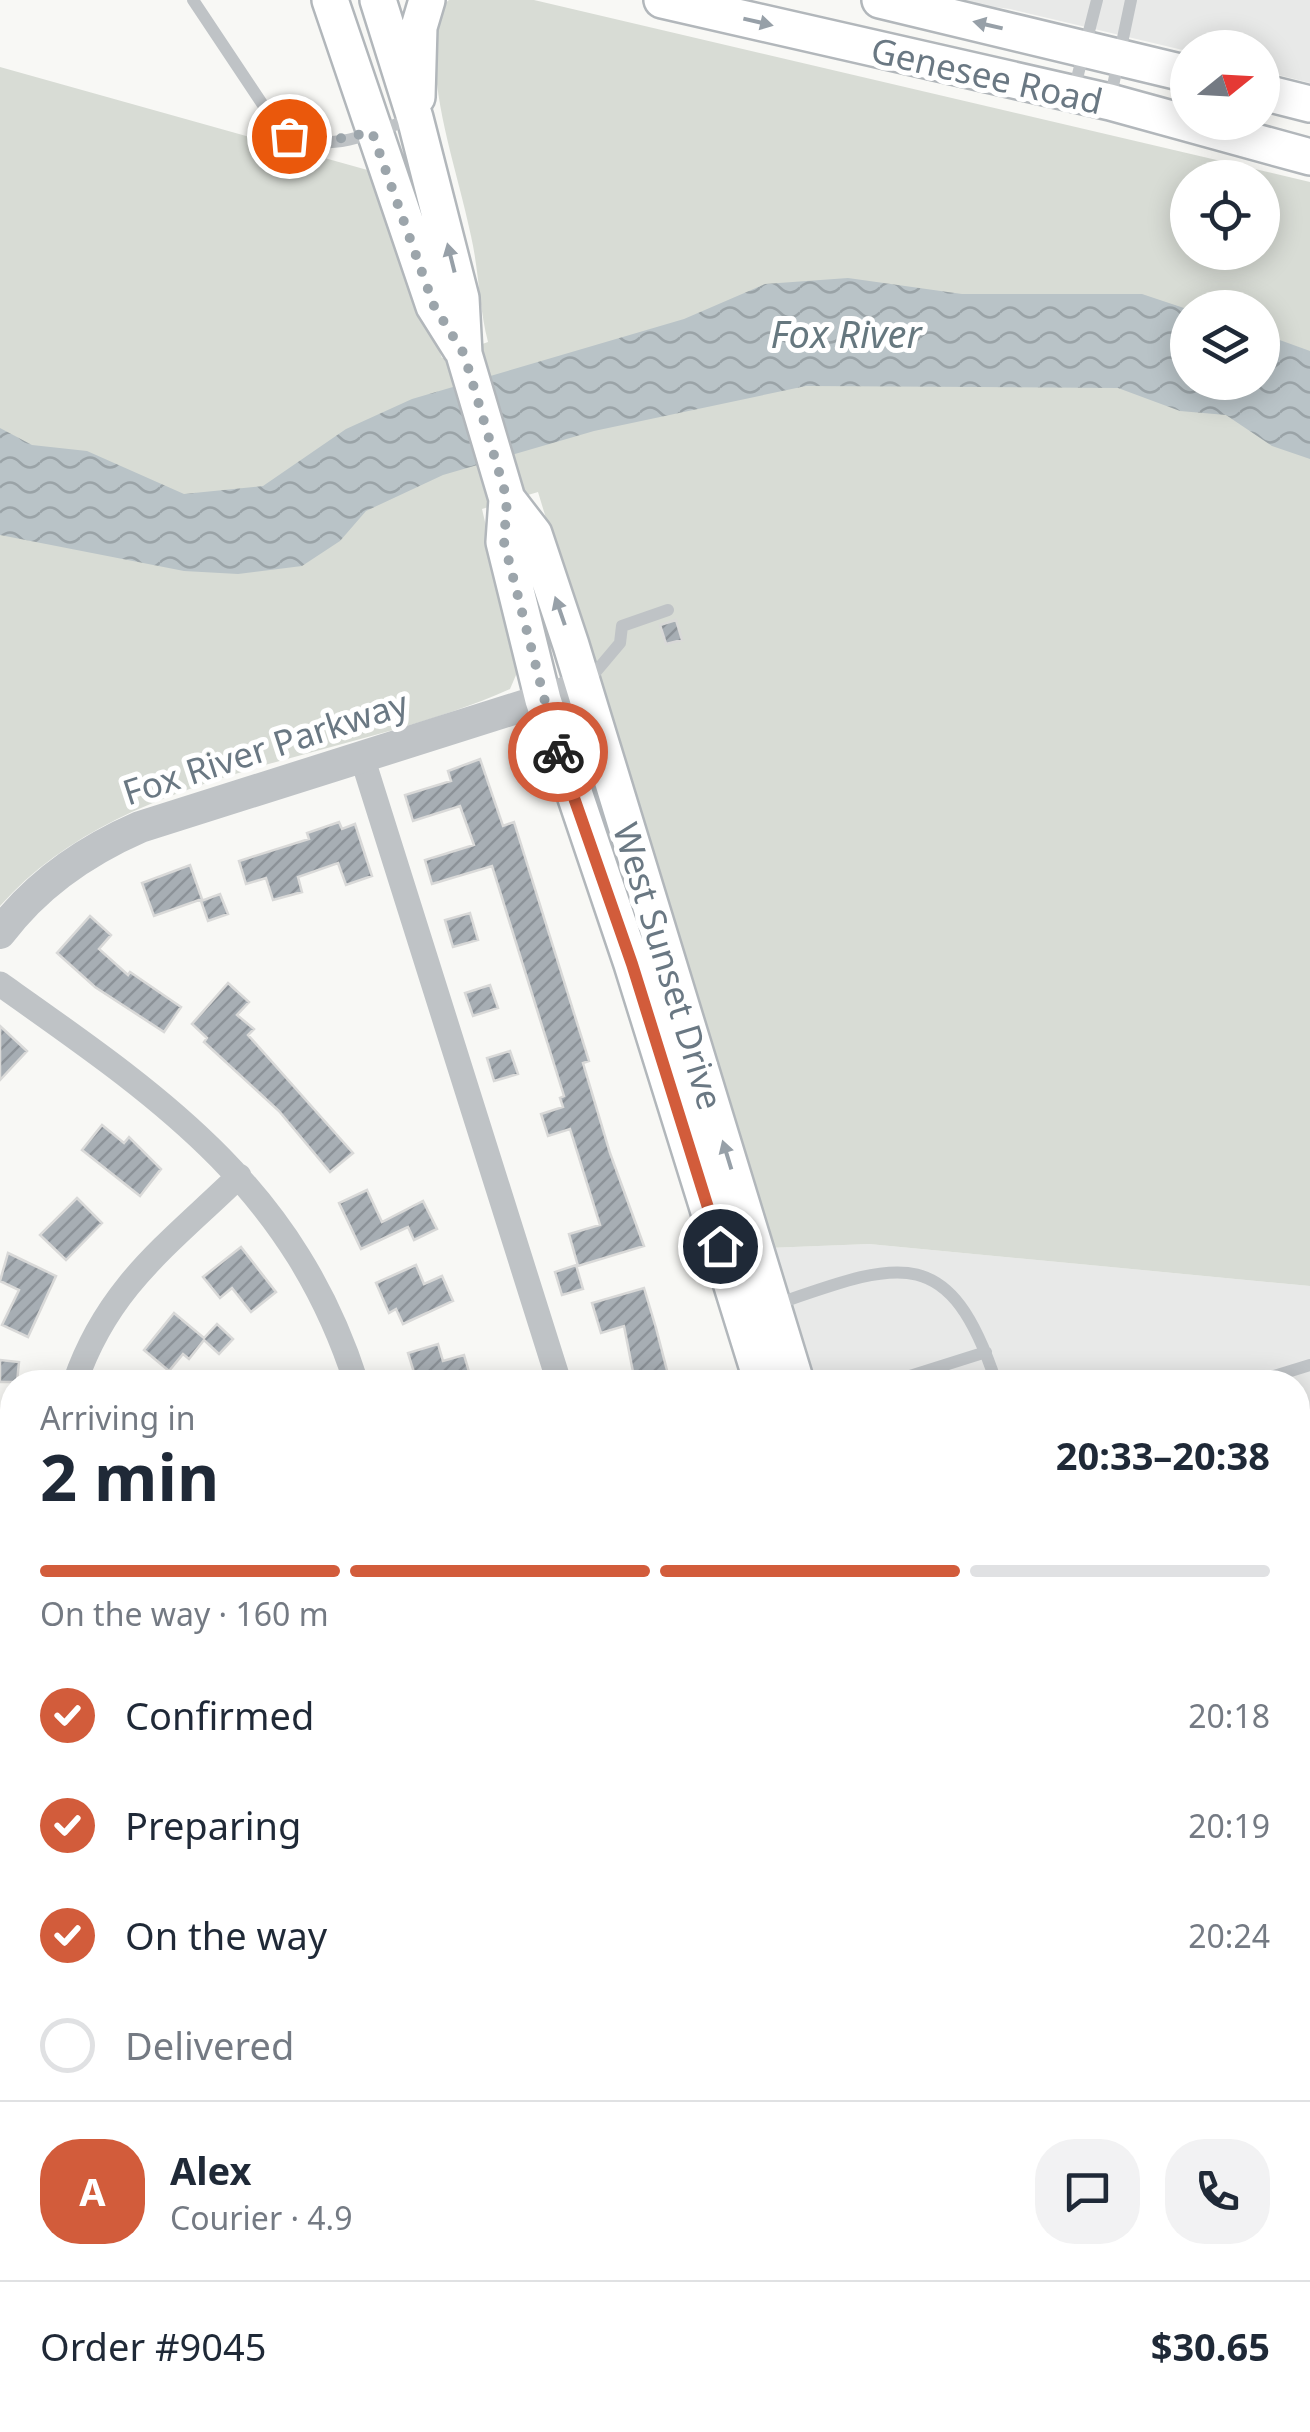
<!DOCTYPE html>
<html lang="en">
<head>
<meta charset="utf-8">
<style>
	:root { --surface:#fff; --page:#f2f2f3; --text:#1f2937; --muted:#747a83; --line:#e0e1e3; --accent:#d25c3b }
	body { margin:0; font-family:"Noto Sans",sans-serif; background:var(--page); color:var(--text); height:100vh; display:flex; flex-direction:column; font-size:38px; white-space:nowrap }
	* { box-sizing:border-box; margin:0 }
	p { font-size:32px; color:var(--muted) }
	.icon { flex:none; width:55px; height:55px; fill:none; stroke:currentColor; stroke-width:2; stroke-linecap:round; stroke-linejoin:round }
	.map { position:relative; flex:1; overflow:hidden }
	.sheet { position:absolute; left:0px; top:1370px; width:1310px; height:1062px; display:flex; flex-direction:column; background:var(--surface); border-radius:40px 40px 0 0; box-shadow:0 5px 25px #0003 }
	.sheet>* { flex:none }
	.needle { width:65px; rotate:72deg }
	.controls { position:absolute; left:1170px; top:30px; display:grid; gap:20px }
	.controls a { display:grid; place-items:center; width:110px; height:110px; border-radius:50%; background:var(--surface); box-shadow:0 5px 25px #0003; font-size:50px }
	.pin { position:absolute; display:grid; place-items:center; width:85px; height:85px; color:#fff; margin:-42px; border:5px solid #fff; border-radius:50%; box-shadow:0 2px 10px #0007 }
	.courier { position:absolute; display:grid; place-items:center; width:100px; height:100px; margin:-50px; border:8px solid #d25c3b; border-radius:50%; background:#fff; color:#222; box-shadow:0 2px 12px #0007 }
	.head em { font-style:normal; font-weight:700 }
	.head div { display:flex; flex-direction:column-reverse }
	.head { display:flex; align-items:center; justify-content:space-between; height:170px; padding:0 40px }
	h1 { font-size:65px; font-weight:700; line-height:75px }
	.bar { display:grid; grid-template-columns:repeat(4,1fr); gap:15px 10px; align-content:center; height:120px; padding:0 40px }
	.bar i { height:12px; border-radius:8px; background:var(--line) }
	.bar .current { background:var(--accent) }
	.bar p { grid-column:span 4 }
	.line { display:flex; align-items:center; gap:25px; padding:0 40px; border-top:2px solid var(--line) }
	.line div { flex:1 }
	.round { display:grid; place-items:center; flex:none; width:105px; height:105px; border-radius:40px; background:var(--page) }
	ol { padding:0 40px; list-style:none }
	li { display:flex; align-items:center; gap:30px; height:110px }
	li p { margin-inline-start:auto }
	li .icon { padding:10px; border-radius:50%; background:var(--accent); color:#fff; stroke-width:4 }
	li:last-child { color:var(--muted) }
	li i { width:55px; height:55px; border:5px solid var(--line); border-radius:50% }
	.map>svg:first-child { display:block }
	.built { fill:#e8e9e8 }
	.park { fill:#d8dcd5; fill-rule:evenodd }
	.water { fill:url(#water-waves) }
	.building { fill:url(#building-hatch); stroke:#d9d9d8; stroke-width:2.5 }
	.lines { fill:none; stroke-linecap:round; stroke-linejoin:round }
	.secondary-casing { stroke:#b2b7bb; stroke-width:40 }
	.service { stroke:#bfc3c6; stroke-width:12 }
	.minor { stroke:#bfc3c6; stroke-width:25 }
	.tertiary { stroke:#bfc3c6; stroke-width:32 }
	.secondary { stroke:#fff; stroke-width:35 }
	.oneway { fill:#97a0a8 }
	.done { stroke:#9ca5ab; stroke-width:10; stroke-dasharray:0 18 }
	.route { stroke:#d25c3b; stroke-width:12 }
	.labels { text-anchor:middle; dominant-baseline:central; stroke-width:10; stroke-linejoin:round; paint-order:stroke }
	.street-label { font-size:35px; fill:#6a7883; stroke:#fff }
	.water-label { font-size:38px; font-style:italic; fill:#66787f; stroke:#fff }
</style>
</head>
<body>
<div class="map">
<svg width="1310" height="2432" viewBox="0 0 1310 2432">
	<defs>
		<pattern id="water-waves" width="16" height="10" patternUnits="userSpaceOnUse" patternTransform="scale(2.5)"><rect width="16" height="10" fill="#b9c3c7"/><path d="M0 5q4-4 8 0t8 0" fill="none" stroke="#9aa3a7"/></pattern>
		<pattern id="building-hatch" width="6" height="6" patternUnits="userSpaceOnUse" patternTransform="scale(2.5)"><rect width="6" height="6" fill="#a7aeb4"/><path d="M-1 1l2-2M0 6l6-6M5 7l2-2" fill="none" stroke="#8c9298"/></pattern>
	</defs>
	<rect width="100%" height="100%" fill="#f8f8f5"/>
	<path class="built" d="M 942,0 L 1310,0 L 1310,83 L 1263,71 L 1262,48 L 1188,48 L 1187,51 L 1010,9 Z
		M 869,1244 L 1310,1286 L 1310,2432 L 1178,2432 L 1174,2420 L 1298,2420 L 1298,1382 L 816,1382 L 768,1248 Z"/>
	<path class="park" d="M 449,0 L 534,0 L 1310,182 L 1310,1286 L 869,1244 L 768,1248 L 538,492 L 482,509 L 519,668 L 510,689 C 347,762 123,766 0,906 L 0,67 L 371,171 L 442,358 L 488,342 C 479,307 479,271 471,236 C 455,159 426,90 437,10 ZM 1188,178 L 1262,178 L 1262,252 L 1188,252 ZM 1188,308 L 1262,308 L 1262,382 L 1188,382 Z"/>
	<path class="water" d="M 848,278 L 962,294 L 1142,294 L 1187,309 L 1188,382 L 1262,382 L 1263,334 L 1310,351 L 1310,459 L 1272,446 L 1226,415 L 1180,411 L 1118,388 L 806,386 L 594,431 L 443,475 L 366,511 L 340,541 L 302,566 L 238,574 L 184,571 L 0,535 L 0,428 L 32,445 L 87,451 L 184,494 L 263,486 L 346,429 L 412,399 L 684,319 L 765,284 Z"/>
	<path class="building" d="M 676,620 L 682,640 L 666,644 L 660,625 Z
		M 480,759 L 503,826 L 514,822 L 589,1061 L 583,1063 L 610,1153 L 644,1246 L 578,1266 L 569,1234 L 600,1225 L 570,1129 L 548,1136 L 541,1114 L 563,1107 L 560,1098 L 564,1096 L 492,866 L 432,884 L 425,860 L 474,845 L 460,806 L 413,821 L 405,795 L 451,781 L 448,771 Z
		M 339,822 L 342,829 L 355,824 L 372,876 L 346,885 L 338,863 L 298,877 L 302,892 L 273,900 L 266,878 L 246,884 L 239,861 L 309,839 L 307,833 Z
		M 190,865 L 202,899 L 154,916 L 142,883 Z
		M 220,894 L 228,914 L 208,921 L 201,901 Z
		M 470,913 L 478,940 L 453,947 L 445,920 Z
		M 90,916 L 111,935 L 99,949 L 128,975 L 130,972 L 181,1007 L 164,1032 L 95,987 L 57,953 Z
		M 228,983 L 249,1002 L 237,1015 L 254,1029 L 248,1035 L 353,1153 L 330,1172 L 279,1111 L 204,1042 L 207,1038 L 192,1024 Z
		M 490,985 L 498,1008 L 473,1016 L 465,993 Z
		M 0,1026 L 27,1051 L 0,1080 Z
		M 510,1051 L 518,1074 L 494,1081 L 487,1058 Z
		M 102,1125 L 124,1143 L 129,1137 L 161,1169 L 140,1196 L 82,1150 Z
		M 367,1190 L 382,1222 L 423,1201 L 437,1229 L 414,1240 L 408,1227 L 361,1249 L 339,1203 Z
		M 77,1198 L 102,1223 L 66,1260 L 40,1235 Z
		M 241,1247 L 276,1292 L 251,1312 L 232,1288 L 220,1298 L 203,1277 Z
		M 8,1253 L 56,1276 L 28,1337 L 2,1325 L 19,1290 L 0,1281 Z
		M 416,1265 L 424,1284 L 442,1276 L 453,1301 L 403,1324 L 396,1309 L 389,1313 L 376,1283 Z
		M 576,1265 L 583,1289 L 562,1295 L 555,1272 Z
		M 644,1288 L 656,1328 L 670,1382 L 635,1382 L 624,1326 L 601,1333 L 592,1303 Z
		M 174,1313 L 204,1338 L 217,1324 L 233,1339 L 219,1354 L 204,1340 L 189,1359 L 183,1354 L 169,1371 L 144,1350 Z
		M 438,1344 L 443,1361 L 464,1355 L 472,1382 L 417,1382 L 408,1353 Z
		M 0,1360 L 19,1362 L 17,1382 L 0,1382 Z"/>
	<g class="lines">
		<defs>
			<path id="secondary" d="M 330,0 L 434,306 L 461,349
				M 378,0 L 415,118 L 461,298 L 464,354 L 507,499 L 504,542 L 543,700 L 632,964 L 762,1382
				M 662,0 L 1110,102 L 1310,157
				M 880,0 L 1188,74
				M 1262,92 L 1310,104
				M 417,97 L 419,27 L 427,0
				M 507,499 L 534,534 L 571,645 L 796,1382
				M 1088,2420 L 1091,2432
				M 1119,2420 L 1123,2432
				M 1151,2420 L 1155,2432"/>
		</defs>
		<use href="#secondary" class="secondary-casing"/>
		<path class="service" d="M 193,0 L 277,126 C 318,160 370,133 414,118
			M 1074,90 L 1097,0
			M 1110,100 L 1131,0
			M 588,681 L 620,643 L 622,626 L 668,610
			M 777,1304 C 898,1262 949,1240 996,1382
			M 891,1382 L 986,1352
			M 1255,1382 L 1310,1365
			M 1298,1760 L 1310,1756
			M 0,1940 L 12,1949
			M 1298,1950 L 1310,1990
			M 1298,2128 L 1310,2125
			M 767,2420 L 770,2432
			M 245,2432 L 283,2420"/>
		<path class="minor" d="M 362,757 L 559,1382
			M 0,984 C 160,1097 293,1186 356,1382
			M 75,1382 C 108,1286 169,1244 239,1176
			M 0,1825 L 12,1786
			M 0,2249 L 12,2269
			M 1298,2280 L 1310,2277
			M 1298,2323 L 1310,2318
			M 80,2420 L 83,2432"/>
		<path class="tertiary" d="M 0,933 C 36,885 85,851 140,827 L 583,687
			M 816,2432 L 849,2420
			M 907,2432 L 949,2420"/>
		<use href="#secondary" class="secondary"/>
	</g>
	<defs><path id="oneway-solid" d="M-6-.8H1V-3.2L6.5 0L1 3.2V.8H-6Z" transform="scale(2.5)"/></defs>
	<g class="oneway">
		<use href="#oneway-solid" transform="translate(758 22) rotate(13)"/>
		<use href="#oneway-solid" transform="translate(988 25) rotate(-167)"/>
		<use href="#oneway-solid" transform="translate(451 258) rotate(-104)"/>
		<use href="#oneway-solid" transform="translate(560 611) rotate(-109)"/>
		<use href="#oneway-solid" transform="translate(727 1155) rotate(-107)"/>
	</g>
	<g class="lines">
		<path class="done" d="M 289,136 L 312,144 L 372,132 L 434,306 L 464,354 L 507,499 L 504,542 L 558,752"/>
		<path class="route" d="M 558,752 L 632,964 L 720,1246"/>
	</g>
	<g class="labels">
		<g class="street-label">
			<text transform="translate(987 75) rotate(13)">Genesee Road</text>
			<text transform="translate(265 747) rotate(-18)">Fox River Parkway</text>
			<text transform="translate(669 966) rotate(73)">West Sunset Drive</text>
		</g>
		<g class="water-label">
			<text x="846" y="333">Fox River</text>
		</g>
	</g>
</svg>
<div class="controls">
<a><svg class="needle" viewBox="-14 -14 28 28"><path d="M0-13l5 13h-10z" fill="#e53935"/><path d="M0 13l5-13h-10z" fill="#747a83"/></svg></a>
<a><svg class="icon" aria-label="locate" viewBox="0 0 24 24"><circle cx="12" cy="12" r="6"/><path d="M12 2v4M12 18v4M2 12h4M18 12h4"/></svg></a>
<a><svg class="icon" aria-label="layers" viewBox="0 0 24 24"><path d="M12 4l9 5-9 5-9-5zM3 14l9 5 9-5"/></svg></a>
</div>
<div class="pin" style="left:289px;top:136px;background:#ea580c"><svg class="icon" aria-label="bag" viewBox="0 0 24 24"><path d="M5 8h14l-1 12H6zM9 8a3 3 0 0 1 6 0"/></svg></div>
<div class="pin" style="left:720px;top:1246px;background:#1f2937"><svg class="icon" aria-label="home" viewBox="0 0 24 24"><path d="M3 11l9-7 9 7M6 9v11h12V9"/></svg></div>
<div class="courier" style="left:558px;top:752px"><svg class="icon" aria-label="bike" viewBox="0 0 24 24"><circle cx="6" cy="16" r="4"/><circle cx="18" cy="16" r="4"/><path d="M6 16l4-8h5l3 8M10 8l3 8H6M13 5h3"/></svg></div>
<section class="sheet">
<div class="head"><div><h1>2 min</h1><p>Arriving in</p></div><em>20:33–20:38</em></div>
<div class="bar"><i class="current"></i><i class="current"></i><i class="current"></i><i></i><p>On the way · 160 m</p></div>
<ol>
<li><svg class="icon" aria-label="check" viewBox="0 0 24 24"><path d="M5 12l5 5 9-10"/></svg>Confirmed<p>20:18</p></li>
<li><svg class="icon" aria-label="check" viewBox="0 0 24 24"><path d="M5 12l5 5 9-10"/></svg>Preparing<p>20:19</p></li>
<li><svg class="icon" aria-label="check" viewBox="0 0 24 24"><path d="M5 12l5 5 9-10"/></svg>On the way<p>20:24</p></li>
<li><i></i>Delivered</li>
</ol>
<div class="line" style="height:180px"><b class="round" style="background:var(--accent);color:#fff">A</b><div><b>Alex</b><p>Courier · 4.9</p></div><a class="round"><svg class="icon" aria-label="chat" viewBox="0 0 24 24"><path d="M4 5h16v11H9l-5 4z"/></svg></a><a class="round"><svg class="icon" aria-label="phone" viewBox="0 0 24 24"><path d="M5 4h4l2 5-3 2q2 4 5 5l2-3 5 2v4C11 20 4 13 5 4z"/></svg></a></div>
<div class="line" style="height:130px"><div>Order #9045</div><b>$30.65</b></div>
</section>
</div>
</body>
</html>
